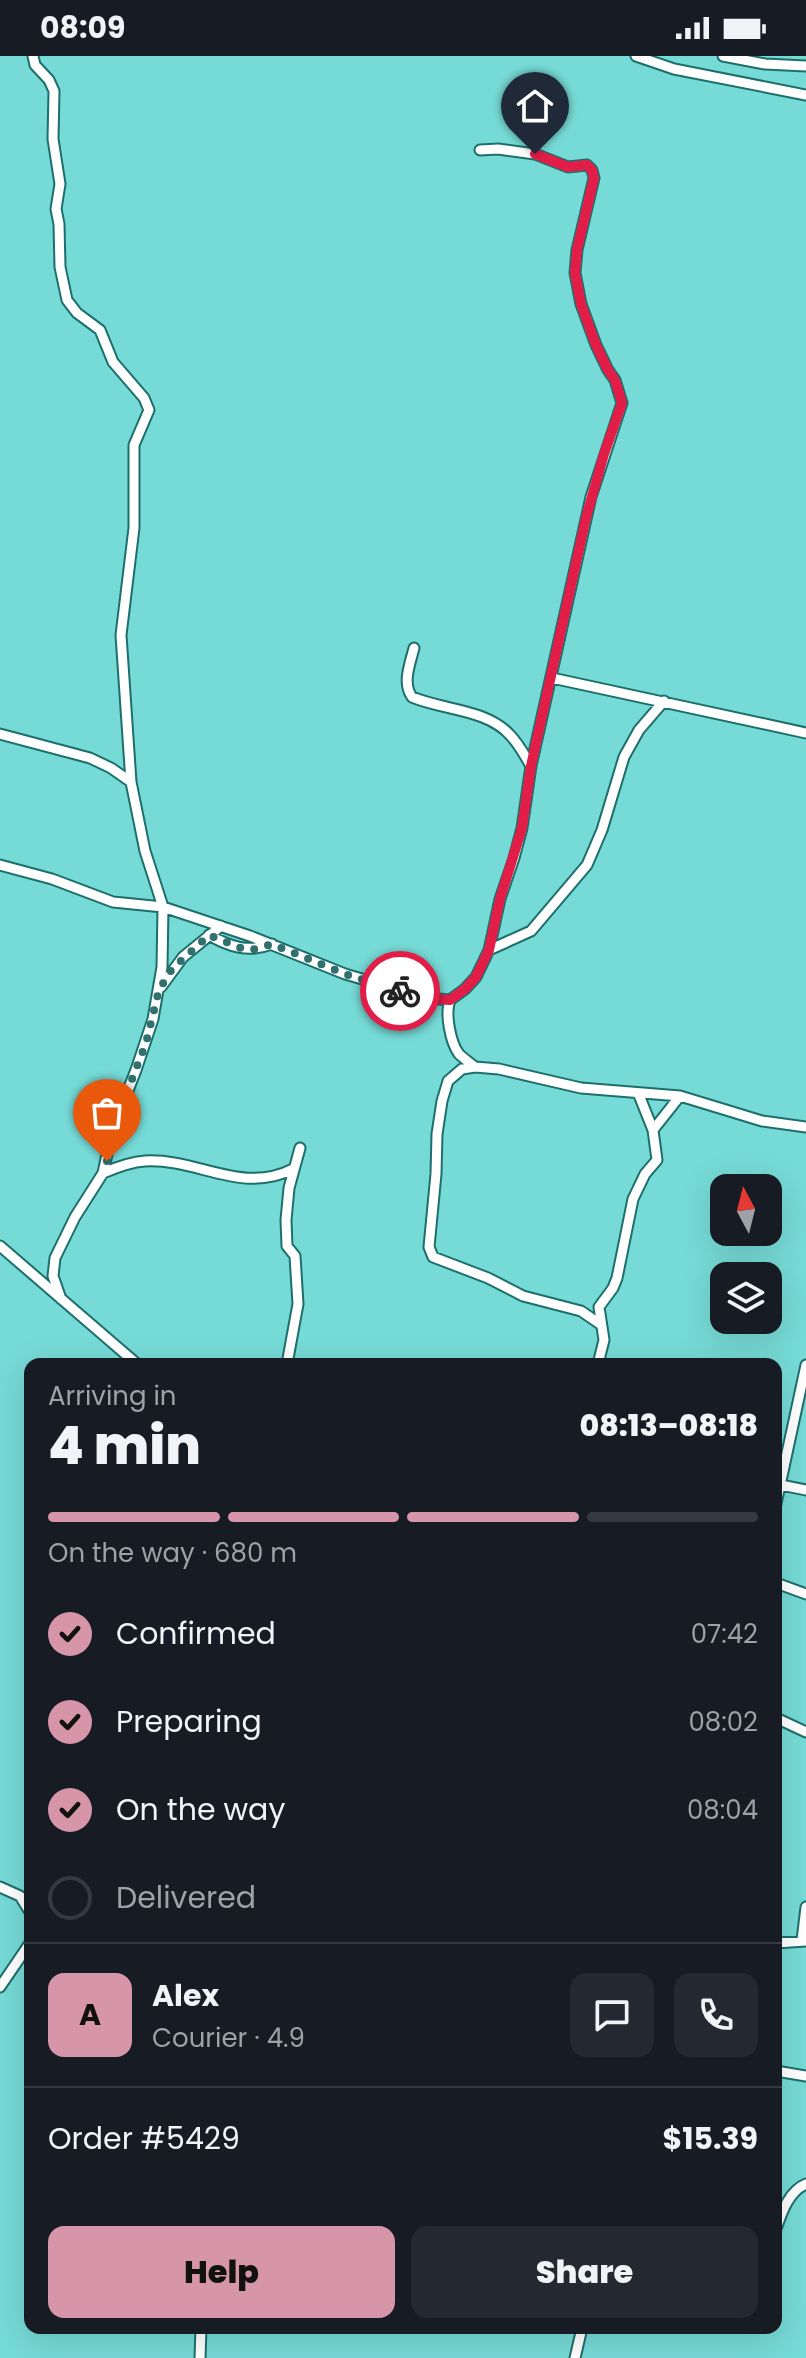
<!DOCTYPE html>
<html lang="en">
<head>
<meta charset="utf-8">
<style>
	:root { --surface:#171b24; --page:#242831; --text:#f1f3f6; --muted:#9ea1a6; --line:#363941; --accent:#d695a9 }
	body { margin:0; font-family:Poppins,sans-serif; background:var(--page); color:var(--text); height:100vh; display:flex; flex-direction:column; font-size:30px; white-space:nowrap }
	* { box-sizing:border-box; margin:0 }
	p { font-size:26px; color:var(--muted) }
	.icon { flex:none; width:44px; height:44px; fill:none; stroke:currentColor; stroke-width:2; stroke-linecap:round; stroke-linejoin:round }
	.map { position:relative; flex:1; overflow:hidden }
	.side { position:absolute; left:24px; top:1302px; width:758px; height:976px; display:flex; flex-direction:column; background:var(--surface); border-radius:16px; box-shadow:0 8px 32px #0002 }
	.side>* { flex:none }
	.needle { width:52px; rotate:353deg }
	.buttons { position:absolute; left:710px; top:1118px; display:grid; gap:16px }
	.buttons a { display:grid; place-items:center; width:72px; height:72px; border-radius:16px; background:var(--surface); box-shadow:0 8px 32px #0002; font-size:40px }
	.pin { position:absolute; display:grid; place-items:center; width:68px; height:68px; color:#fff; margin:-82px -34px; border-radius:50% 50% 50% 0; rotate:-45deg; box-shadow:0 0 8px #0007 }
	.pin .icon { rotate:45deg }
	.courier { position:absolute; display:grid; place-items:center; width:80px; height:80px; margin:-40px; border:6px solid #e11d48; border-radius:50%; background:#fff; color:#222; box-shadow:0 2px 10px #0007 }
	.overview em { font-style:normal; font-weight:800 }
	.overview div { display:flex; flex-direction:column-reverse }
	.overview { display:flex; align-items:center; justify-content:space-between; height:136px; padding:0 24px }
	h1 { font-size:52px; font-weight:800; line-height:60px }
	.bar { display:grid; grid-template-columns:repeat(4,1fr); gap:12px 8px; align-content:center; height:96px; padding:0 24px }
	.bar i { height:10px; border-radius:6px; background:var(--line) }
	.bar .current { background:var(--accent) }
	.bar p { grid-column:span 4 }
	.line { display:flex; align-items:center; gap:20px; padding:0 24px; border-top:2px solid var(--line) }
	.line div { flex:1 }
	.round { display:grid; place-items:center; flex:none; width:84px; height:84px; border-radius:16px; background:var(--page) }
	ol { padding:0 24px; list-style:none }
	li { display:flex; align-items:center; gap:24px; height:88px }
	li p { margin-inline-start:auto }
	li .icon { padding:8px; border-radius:50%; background:var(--accent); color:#111; stroke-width:4 }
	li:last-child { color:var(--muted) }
	li i { width:44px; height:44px; border:4px solid var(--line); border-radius:50% }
	.button { display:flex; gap:16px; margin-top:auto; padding:16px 24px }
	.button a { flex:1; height:92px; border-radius:16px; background:var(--accent); color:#111; font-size:32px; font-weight:800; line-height:92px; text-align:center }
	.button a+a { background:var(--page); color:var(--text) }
	.status { display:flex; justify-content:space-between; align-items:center; height:56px; padding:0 40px; background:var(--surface); direction:ltr }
	.status svg { height:22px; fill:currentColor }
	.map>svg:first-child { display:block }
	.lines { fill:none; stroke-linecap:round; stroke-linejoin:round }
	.street-casing { stroke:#1d6f6c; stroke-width:13 }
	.street { stroke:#fff; stroke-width:9 }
	.done { stroke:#30716e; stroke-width:8; stroke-dasharray:0 14.4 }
	.route { stroke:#e11d48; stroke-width:10 }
</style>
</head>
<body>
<div class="status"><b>08:09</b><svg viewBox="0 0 49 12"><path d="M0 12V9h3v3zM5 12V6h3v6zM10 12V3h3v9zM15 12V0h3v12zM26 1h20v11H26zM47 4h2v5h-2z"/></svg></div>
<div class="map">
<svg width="806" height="2302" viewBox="0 0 806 2302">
	<rect width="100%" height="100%" fill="#76dad6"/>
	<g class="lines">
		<defs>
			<path id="street" d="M 33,0 L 35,9 L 49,24 L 54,35 L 53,83 L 60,128 L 56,153 L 59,168 L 60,211 L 67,244 L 77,257 L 100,274 L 113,306 L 144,342 L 149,354 L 134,389 L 134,472 L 121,579 L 131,726 L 145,795 L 163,851 L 162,911 L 153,963 L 136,1014 L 112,1075 L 103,1117 L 75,1161 L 55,1202 L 53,1220 L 61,1243
				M 636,0 L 674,13 L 806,39
				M 723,0 L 765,8 L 806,10
				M 414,592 C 410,608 402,627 412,641 C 442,654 487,653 510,679 C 519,688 525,700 531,710
				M 552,622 L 806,677
				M 0,678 L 90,702 L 111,712 L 131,726
				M 0,809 L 52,823 L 113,846 L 163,851 L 250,880 L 345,918 L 427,942 L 450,944 L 465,933 L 476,921 L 489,894 L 500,843 L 514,802 L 522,772 L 531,710 L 591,441 L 622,347 L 615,324 L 608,314 L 596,289 L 581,248 L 575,217 L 577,194 L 594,122 L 592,114 L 587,109 L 568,111 L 535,98 L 498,93 L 480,94
				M 209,879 C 230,891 248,897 272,888
				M 489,894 L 531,875 L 587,809 L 602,774 L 624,701 L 639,674 L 664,645
				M 161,931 L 183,901 L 221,870
				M 450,944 C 445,957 450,986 459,998 C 463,1002 470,1007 475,1011
				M 653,1074 L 680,1040
				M 103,1117 C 117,1111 130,1106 145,1105 C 198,1102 241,1139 293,1113
				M 0,1190 L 137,1308
				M 600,1268 L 581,1255 L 523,1240 L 488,1222 L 433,1201 L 429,1191 L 436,1118 L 437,1078 L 442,1045 L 448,1025 L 462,1013 L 475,1011 L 499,1013 L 581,1032 L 680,1040 L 762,1065 L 806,1071
				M 287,1308 L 298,1248 L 295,1200 L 287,1190 L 286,1164 L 289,1132 L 300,1092
				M 598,1308 L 604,1284 L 599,1251 L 613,1232 L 617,1222 L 633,1143 L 645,1118 L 657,1104 L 653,1074 L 639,1039
				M 781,1429 L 806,1434
				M 776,1448 L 806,1309
				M 776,1527 L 806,1538
				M 776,1662 L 806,1676
				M 0,1831 L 20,1840 L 30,1856
				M 802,1884 L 806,1851
				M 776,1887 L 806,1885
				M 0,1931 L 30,1887
				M 776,2015 L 806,2020
				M 776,2173 C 782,2156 789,2135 806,2128
				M 200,2302 L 201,2272
				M 575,2302 L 582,2272"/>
		</defs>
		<use href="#street" class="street-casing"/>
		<use href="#street" class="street"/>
	</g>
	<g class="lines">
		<path class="done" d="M 107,1105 L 112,1075 L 146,987 L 159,934 L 172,913 L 209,879 L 243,893 L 252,894 L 272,888 L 345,918 L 400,935"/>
		<path class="route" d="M 400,935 L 427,942 L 450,944 L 465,933 L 476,921 L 489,894 L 500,843 L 522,772 L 531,710 L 586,462 L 604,398 L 622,347 L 615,324 L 608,314 L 596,289 L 581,248 L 575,217 L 577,194 L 594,122 L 592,114 L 587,109 L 568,111 L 535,98"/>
	</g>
</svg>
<div class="buttons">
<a><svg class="needle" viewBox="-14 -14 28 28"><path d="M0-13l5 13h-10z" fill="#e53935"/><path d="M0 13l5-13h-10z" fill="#9ea1a6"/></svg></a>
<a><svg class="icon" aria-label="layers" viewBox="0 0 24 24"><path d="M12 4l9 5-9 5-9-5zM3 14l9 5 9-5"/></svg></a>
</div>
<div class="pin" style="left:107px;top:1105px;background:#ea580c"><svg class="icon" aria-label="bag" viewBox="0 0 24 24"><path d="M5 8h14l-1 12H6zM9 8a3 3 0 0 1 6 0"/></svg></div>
<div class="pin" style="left:535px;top:98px;background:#1f2937"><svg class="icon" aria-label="home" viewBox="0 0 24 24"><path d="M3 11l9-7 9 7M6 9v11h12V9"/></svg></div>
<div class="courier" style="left:400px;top:935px"><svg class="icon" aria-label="bike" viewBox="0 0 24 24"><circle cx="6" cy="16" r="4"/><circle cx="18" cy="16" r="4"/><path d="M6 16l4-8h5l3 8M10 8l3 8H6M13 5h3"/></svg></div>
<section class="side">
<div class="overview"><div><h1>4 min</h1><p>Arriving in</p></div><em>08:13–08:18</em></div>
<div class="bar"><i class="current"></i><i class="current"></i><i class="current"></i><i></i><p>On the way · 680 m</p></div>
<ol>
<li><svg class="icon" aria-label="check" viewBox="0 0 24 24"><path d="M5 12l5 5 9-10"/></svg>Confirmed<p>07:42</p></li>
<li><svg class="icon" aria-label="check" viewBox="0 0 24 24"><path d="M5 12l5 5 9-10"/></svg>Preparing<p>08:02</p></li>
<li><svg class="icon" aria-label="check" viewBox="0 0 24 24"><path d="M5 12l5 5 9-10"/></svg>On the way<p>08:04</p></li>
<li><i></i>Delivered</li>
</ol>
<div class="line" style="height:144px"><b class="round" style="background:var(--accent);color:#111">A</b><div><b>Alex</b><p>Courier · 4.9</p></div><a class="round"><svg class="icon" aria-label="chat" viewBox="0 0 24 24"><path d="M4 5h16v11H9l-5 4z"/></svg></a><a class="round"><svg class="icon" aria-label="phone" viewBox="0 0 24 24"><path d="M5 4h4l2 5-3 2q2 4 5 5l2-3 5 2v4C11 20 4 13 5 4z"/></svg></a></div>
<div class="line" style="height:104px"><div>Order #5429</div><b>$15.39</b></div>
<div class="button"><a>Help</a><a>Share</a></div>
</section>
</div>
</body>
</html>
